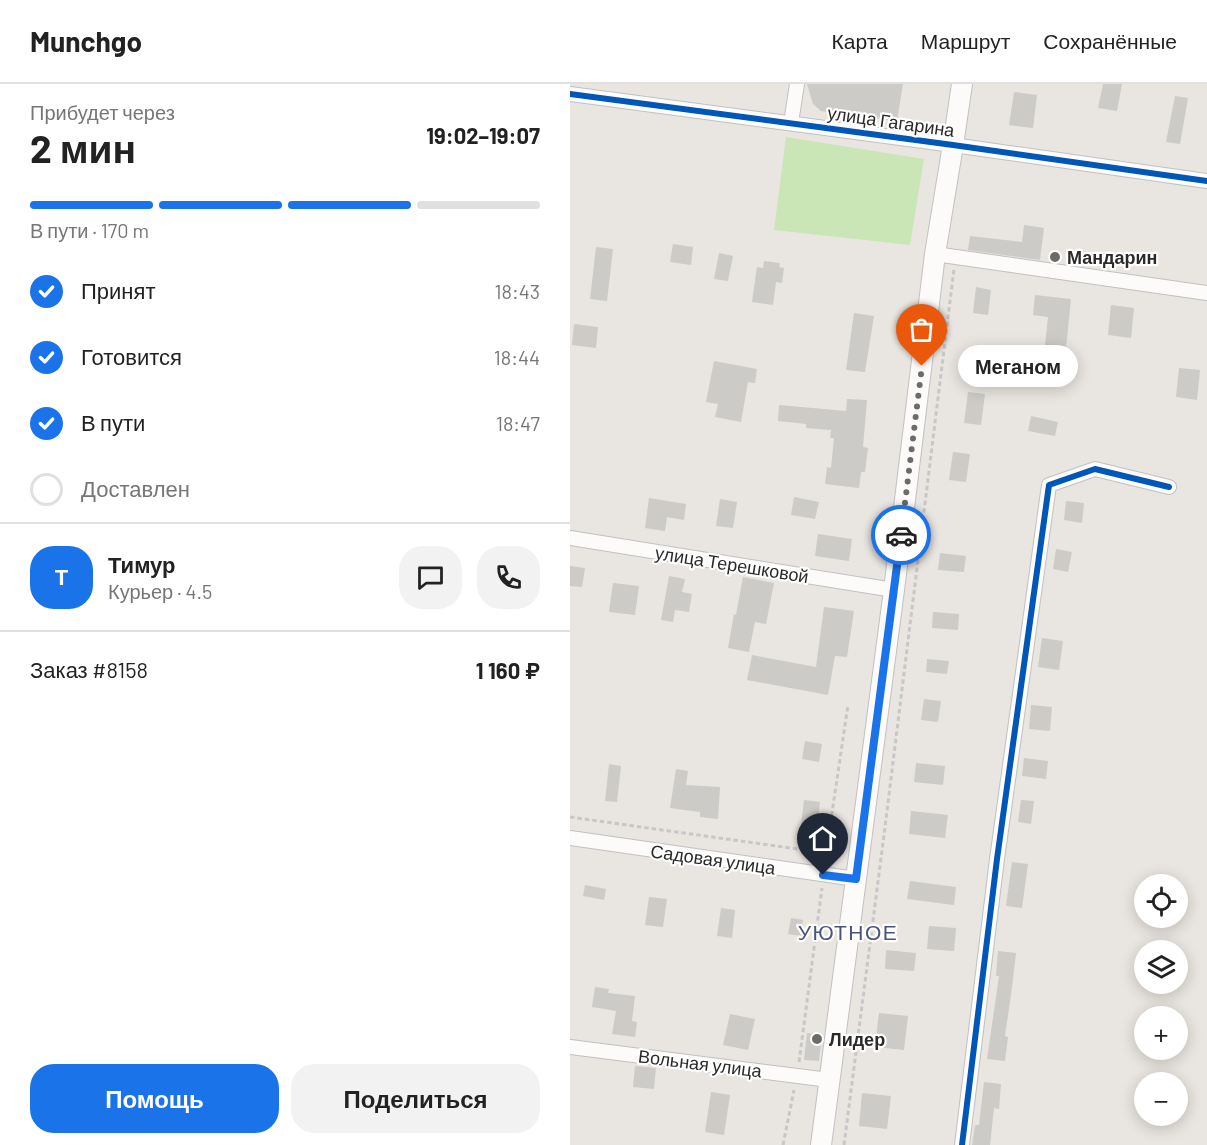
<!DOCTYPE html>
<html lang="ru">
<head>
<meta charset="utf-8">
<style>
	:root { --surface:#fff; --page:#f2f2f2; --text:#222; --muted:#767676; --line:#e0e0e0; --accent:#1a73e8 }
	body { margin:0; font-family:Barlow,sans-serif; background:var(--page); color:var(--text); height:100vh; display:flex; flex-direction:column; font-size:22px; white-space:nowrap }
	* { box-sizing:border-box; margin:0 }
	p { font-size:20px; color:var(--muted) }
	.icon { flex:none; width:33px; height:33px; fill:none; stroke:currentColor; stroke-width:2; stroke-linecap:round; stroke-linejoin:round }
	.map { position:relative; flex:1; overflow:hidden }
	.panel { display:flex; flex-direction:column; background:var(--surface); width:570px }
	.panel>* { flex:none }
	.controls { position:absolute; left:564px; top:790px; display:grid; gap:12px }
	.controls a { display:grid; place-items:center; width:54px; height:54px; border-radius:50%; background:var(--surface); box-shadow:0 3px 15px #0003; font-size:30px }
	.pin { position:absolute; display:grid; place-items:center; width:51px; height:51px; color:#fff; margin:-62px -26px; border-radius:50% 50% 50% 0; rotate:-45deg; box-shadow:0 0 6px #0007 }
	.pin .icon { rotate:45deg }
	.courier { position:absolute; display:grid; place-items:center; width:60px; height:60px; margin:-30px; border:4px solid #1a73e8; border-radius:50%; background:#fff; color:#222; box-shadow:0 2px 8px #0007 }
	.bubble { position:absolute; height:42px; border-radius:21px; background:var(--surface); box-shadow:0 3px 15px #0003; font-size:20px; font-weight:700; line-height:42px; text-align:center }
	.overview em { font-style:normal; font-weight:700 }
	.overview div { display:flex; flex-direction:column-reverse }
	.overview { display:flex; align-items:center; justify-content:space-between; height:102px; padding:0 30px }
	h1 { font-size:39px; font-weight:700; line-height:45px }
	.bar { display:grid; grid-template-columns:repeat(4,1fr); gap:9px 6px; align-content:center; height:72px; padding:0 30px }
	.bar i { height:8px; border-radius:4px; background:var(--line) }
	.bar .selected { background:var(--accent) }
	.bar p { grid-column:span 4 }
	.line { display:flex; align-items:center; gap:15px; padding:0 30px; border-top:2px solid var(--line) }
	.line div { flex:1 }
	.round { display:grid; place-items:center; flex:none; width:63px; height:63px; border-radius:24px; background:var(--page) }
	ol { padding:0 30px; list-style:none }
	li { display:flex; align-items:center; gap:18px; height:66px }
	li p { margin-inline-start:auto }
	li .icon { padding:6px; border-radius:50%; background:var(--accent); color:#fff; stroke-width:4 }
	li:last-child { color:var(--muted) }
	li i { width:33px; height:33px; border:3px solid var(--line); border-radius:50% }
	.cta { display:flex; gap:12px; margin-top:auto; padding:12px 30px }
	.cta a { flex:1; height:69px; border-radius:24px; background:var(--accent); color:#fff; font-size:24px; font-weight:700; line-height:69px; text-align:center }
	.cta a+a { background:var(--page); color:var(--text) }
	header { display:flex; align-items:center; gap:36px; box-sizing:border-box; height:84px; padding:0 30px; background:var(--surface); border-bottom:2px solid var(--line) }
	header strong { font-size:28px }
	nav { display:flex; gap:33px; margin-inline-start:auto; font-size:21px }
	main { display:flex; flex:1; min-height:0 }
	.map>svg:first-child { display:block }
	.green { fill:#cae6b7 }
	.building { fill:#cdcbc7 }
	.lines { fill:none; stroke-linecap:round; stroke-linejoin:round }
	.street-casing { stroke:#c2c1c2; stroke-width:16 }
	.secondary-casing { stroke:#c2c1c2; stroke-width:22 }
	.path { stroke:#c8c7c7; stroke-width:3; stroke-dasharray:4.5 3; stroke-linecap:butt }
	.street { stroke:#fcfbfa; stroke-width:14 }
	.secondary { stroke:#fcfbfa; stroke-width:20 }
	.cycleway-casing { stroke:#fff; stroke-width:10 }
	.cycleway { stroke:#0057b8; stroke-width:6 }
	.done { stroke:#6d6b6a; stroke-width:6; stroke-dasharray:0 10.8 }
	.route { stroke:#1a73e8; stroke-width:8 }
	.poi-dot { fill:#6d6b6a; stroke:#fff; stroke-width:2 }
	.labels { text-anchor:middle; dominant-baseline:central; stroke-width:4.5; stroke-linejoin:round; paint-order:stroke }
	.street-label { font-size:18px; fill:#2a2a2a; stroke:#fff }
	.poi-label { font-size:18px; font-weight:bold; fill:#2a2a2a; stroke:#fff; text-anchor:start }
	.quarter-label { font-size:21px; letter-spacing:1.5px; fill:#49527d; stroke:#fff }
</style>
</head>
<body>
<header>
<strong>Munchgo</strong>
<nav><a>Карта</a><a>Маршрут</a><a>Сохранённые</a></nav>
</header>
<main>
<section class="panel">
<div class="overview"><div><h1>2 мин</h1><p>Прибудет через</p></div><em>19:02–19:07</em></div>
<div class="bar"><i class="selected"></i><i class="selected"></i><i class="selected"></i><i></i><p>В пути · 170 m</p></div>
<ol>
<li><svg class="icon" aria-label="check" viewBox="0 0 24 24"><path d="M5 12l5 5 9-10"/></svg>Принят<p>18:43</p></li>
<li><svg class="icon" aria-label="check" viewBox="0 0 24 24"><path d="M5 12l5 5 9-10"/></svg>Готовится<p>18:44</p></li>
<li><svg class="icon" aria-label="check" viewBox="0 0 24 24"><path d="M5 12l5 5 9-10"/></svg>В пути<p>18:47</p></li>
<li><i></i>Доставлен</li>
</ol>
<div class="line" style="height:108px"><b class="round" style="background:var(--accent);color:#fff">Т</b><div><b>Тимур</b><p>Курьер · 4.5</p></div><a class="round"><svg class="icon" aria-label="chat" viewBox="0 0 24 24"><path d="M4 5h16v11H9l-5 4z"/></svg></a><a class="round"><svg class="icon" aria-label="phone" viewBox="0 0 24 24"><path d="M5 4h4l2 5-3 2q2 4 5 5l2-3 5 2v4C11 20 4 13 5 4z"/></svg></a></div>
<div class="line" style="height:78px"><div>Заказ #8158</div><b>1 160 ₽</b></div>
<div class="cta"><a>Помощь</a><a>Поделиться</a></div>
</section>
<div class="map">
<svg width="637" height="1061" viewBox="0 0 637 1061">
	<rect width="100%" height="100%" fill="#e9e5e0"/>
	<path class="green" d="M 216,53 L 354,75 L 340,161 L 204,146 Z"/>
	<path class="building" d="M 237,0 L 333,0 L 327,37 L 251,27 L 243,20 Z
		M 533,0 L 552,0 L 547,27 L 528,24 Z
		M 444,8 L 467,11 L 463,44 L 439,41 Z
		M 605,12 L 618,14 L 610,60 L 596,58 Z
		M 454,141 L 474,144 L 470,176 L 398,166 L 400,152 L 452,158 Z
		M 103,160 L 123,163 L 121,181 L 100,178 Z
		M 26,163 L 43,165 L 37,217 L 20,215 Z
		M 149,169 L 163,172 L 158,197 L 144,195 Z
		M 194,177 L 210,179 L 209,183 L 214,184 L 212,199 L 206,198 L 203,221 L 182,218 L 187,183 L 193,184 Z
		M 406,203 L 421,206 L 418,231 L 403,229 Z
		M 465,211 L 501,215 L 495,274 L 474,271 L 478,233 L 463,231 Z
		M 541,221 L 564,224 L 561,254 L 538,251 Z
		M 284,229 L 304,232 L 295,288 L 276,286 Z
		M 4,240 L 28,243 L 26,264 L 2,261 Z
		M 144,277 L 187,285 L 185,299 L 178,298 L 171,338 L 145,333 L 148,320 L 136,318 Z
		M 609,284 L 630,286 L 627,316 L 606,313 Z
		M 398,308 L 415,310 L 411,341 L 394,339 Z
		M 277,315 L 297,316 L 293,363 L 298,364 L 295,388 L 291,388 L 289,404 L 255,400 L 257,383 L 261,384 L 264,354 L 260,354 L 261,346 L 236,344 L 236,340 L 208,337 L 209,321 L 276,327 Z
		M 461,332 L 488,338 L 485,352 L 458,347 Z
		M 383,368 L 400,370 L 396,398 L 379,396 Z
		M 224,413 L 249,418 L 245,435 L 221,431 Z
		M 79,414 L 116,420 L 114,436 L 97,433 L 95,447 L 75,444 Z
		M 150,415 L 167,418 L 163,444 L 146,442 Z
		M 496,417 L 514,419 L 512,439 L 494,436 Z
		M 248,450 L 282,455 L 279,477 L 245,472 Z
		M 486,465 L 502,468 L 498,488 L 483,485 Z
		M 370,469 L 396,472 L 394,488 L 368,486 Z
		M 0,482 L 15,484 L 12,503 L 0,502 Z
		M 99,492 L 115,495 L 112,508 L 122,510 L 119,528 L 105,526 L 103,538 L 91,536 Z
		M 173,493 L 204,499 L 196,540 L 185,538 L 179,568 L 158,564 L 164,530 L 166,531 Z
		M 43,499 L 69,502 L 65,531 L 39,528 Z
		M 254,523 L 284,527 L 277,573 L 265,572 L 258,611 L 177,596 L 182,571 L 246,583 Z
		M 363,528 L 389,530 L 388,546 L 362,544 Z
		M 472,554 L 493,557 L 489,586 L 468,583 Z
		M 357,575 L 379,577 L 377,590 L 356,588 Z
		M 354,615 L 371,617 L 368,638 L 351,636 Z
		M 461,621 L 482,623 L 480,647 L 459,645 Z
		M 235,657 L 252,660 L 249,678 L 232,675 Z
		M 454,674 L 478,677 L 476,695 L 452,692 Z
		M 346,679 L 375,682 L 373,701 L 344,698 Z
		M 39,680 L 51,682 L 47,718 L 35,717 Z
		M 106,685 L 118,687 L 116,701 L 150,703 L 148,735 L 130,733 L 130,728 L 100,724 Z
		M 234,716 L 250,718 L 247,743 L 231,741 Z
		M 451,716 L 464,717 L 461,740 L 448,738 Z
		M 341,727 L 378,731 L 375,754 L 339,750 Z
		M 442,778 L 458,780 L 452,824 L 436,822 Z
		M 340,797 L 386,803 L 384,821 L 337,815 Z
		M 15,801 L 36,805 L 34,816 L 13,812 Z
		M 79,813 L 97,815 L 93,843 L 75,841 Z
		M 151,824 L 165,826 L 162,854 L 147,852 Z
		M 221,834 L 233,836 L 231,852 L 218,850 Z
		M 359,842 L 386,844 L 384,867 L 357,865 Z
		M 316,866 L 346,869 L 344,887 L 315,885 Z
		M 428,867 L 446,869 L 441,911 L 435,952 L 438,953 L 435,977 L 417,975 L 429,892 L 426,892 Z
		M 25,903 L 39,905 L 38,909 L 65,912 L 62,937 L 67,938 L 65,953 L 42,950 L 46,927 L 22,923 Z
		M 309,929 L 338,932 L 334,966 L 305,963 Z
		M 160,930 L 185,935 L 178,966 L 153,961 Z
		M 237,949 L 252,951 L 249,977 L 234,976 Z
		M 65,982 L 86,984 L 84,1005 L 63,1003 Z
		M 414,998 L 431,1000 L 429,1025 L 424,1024 L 420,1061 L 402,1061 L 405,1041 L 409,1041 Z
		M 141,1008 L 160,1011 L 154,1051 L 135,1048 Z
		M 292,1009 L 321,1012 L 317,1045 L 289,1042 Z"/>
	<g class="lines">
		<defs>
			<path id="street" d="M 0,10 L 383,61 L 637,97
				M 221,39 L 227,0
				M 365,170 L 637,209
				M 0,454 L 324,506
				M 0,754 L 286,795
				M 0,963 L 259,996
				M 392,1061 L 427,775 L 479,401 L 525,385 L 599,403"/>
			<path id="secondary" d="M 251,1061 L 324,506 L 365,170 L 383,61 L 392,0"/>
		</defs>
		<use href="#street" class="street-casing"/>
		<use href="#secondary" class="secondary-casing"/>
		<path class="path" d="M 0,733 L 256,769
			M 255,776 L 278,621
			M 229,978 L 252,804
			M 213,1061 L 224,1006
			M 274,1061 L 314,751 L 384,185"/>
		<use href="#street" class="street"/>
		<use href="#secondary" class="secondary"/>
		<defs>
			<path id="cycleway" d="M 0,10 L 383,61 L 637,97
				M 392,1061 L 427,775 L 479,401 L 525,385 L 599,403"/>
		</defs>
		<use href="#cycleway" class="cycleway-casing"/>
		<use href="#cycleway" class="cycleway"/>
	</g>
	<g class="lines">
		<path class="done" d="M 331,451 L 352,282"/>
		<path class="route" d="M 253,791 L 286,795 L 331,451"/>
	</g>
	<g class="poi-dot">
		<circle cx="485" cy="173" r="6"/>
		<circle cx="247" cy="955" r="6"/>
	</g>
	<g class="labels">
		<g class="street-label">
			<text transform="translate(321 37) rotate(8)">улица Гагарина</text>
			<text transform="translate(162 480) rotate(9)">улица Терешковой</text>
			<text transform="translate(143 775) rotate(8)">Садовая улица</text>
			<text transform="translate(130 979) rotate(7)">Вольная улица</text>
		</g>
		<g class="poi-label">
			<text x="497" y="173">Мандарин</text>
			<text x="259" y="955">Лидер</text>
		</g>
		<g class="quarter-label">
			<text x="278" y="847">УЮТНОЕ</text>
		</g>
	</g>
</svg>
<div class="controls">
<a><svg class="icon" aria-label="locate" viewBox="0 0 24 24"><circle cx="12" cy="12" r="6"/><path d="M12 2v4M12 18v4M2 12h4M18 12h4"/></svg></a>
<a><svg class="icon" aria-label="layers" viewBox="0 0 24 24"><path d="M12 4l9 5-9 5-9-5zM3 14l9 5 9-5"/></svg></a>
<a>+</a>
<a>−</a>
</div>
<div class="pin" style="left:352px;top:282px;background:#ea580c"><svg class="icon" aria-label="bag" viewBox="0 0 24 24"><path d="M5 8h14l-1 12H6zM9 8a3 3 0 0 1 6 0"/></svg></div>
<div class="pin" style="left:253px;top:791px;background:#1f2937"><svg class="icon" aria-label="home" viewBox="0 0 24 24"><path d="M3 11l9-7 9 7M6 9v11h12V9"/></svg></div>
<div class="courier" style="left:331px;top:451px"><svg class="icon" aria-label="car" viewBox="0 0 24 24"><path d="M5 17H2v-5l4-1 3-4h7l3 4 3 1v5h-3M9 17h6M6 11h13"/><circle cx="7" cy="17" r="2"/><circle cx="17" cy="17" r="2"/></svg></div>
<div class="bubble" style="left:388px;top:261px;width:120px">Меганом</div>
</div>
</main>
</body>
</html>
